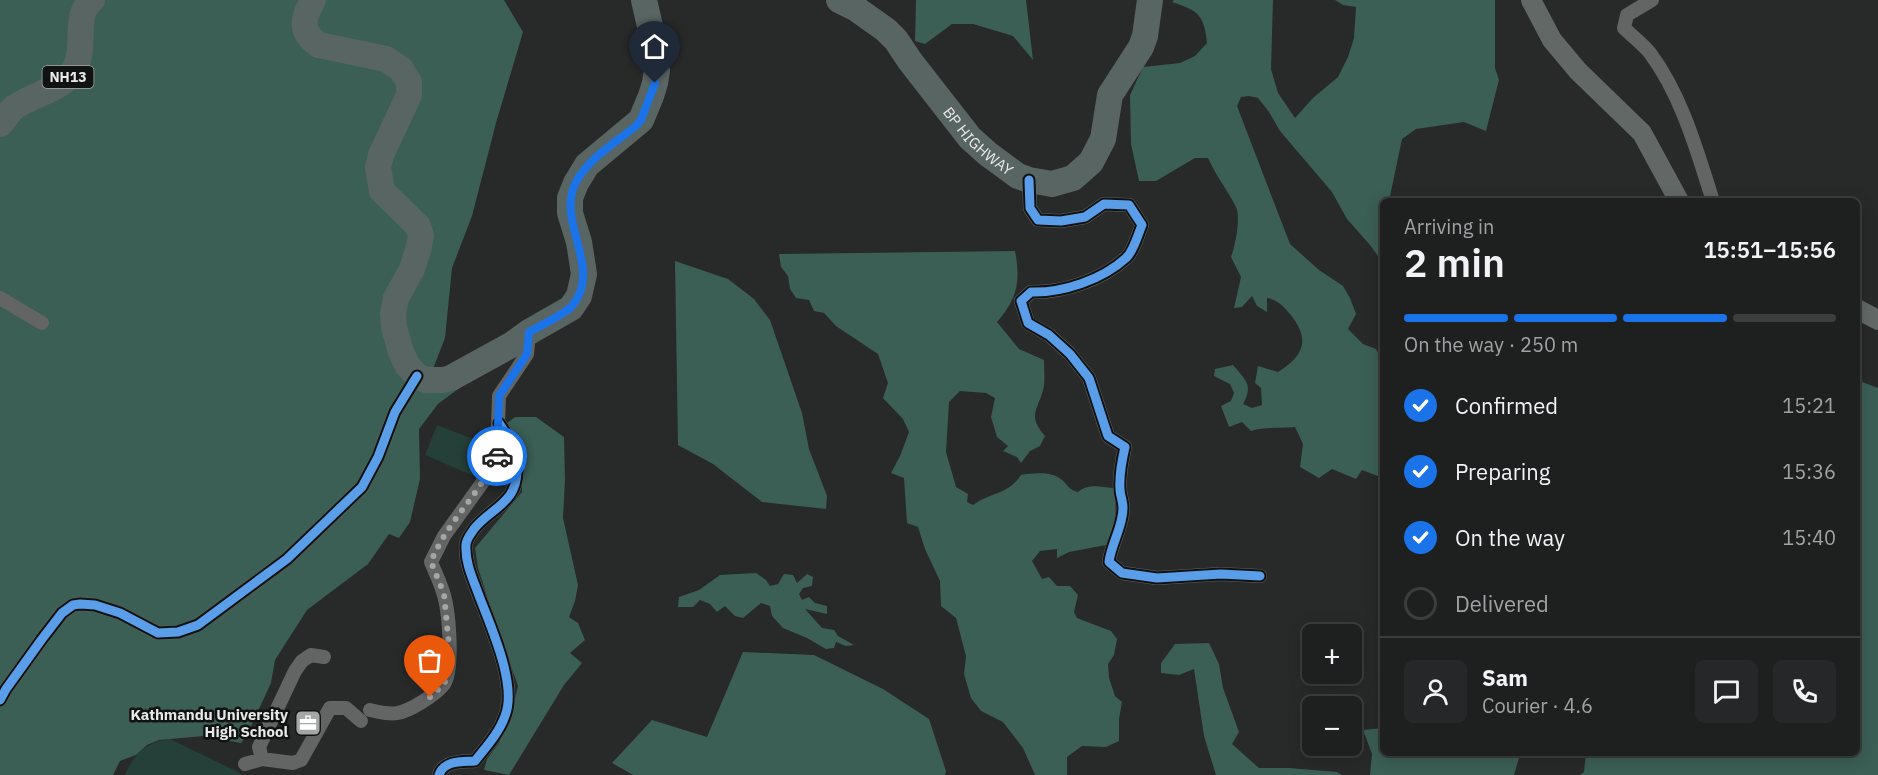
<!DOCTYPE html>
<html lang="en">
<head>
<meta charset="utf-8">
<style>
	:root { --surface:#1e1f1f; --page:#262728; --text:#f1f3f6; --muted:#a1a2a4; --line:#3c3d3d; --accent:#1a73e8 }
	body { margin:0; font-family:"IBM Plex Sans",sans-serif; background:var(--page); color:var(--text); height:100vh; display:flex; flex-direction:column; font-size:22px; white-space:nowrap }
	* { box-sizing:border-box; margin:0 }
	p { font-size:20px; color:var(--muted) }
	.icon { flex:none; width:33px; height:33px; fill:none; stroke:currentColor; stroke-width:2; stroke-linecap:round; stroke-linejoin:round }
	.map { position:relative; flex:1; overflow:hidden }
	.sheet { position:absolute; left:1380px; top:198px; width:480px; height:558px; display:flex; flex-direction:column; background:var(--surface); border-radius:9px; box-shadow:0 3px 15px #0003,0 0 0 2px var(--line) }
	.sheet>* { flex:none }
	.tools { position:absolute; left:1302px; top:624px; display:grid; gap:12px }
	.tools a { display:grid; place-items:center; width:60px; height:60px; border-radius:9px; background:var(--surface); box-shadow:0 3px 15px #0003,0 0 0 2px var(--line); font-size:30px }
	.pin { position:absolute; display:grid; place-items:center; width:51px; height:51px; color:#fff; margin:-62px -26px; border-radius:50% 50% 50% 0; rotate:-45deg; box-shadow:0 0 6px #0007 }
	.pin .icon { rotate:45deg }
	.courier { position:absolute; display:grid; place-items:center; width:60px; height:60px; margin:-30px; border:4px solid #1a73e8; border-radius:50%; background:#fff; color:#222; box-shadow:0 2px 8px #0007 }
	.headline em { font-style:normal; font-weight:600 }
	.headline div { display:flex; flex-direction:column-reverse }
	.headline { display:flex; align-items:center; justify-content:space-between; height:102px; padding:0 24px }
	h1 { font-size:39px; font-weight:600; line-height:45px }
	.bar { display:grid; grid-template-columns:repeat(4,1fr); gap:9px 6px; align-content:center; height:72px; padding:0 24px }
	.bar i { height:8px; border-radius:4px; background:var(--line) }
	.bar .selected { background:var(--accent) }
	.bar p { grid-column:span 4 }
	.line { display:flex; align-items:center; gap:15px; padding:0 24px; border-top:2px solid var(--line) }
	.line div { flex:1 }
	.round { display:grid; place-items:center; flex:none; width:63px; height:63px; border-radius:9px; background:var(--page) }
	ol { padding:0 24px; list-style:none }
	li { display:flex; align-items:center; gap:18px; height:66px }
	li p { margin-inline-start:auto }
	li .icon { padding:6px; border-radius:50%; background:var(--accent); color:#fff; stroke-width:4 }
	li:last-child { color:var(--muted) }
	li i { width:33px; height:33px; border:3px solid var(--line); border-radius:50% }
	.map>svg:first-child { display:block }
	.green { fill:#253f39 }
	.forest { fill:#3b5e55 }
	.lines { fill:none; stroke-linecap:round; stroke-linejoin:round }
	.street { stroke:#636464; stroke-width:14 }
	.secondary { stroke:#626866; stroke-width:20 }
	.highway { stroke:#596563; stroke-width:26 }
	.cycleway-casing { stroke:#111312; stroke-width:13 }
	.cycleway { stroke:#5a9eea; stroke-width:9 }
	.done { stroke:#a5a6a6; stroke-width:6; stroke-dasharray:0 10.8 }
	.route { stroke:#1a73e8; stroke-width:8 }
	.labels { text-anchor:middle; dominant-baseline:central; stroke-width:5; stroke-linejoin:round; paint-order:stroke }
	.shield { fill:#111312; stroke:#a8aaa9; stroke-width:1.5 }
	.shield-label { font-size:14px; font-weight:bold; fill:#e8eaea }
	.street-label { font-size:15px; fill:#e8eaea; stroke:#111312 }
	.poi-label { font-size:15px; font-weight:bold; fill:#e8eaea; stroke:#111312; text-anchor:end }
</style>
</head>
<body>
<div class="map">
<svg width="1878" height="775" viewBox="0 0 1878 775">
	<rect width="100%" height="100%" fill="#282929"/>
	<path class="green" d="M 437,425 L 491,446 L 476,477 L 425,455 Z
		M 170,739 L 236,771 L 243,775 L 125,775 C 133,754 148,741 170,739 Z"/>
	<path class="forest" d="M 0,0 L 504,0 L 523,32 L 496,123 L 472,216 L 452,268 L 445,338 L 424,392 L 489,366 L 438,404 L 419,429 L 420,479 L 410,522 L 399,538 L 389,534 L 368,564 L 307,610 L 275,660 L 271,683 L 247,735 L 241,743 L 204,736 L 159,740 L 147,745 L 136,755 L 120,761 L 113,775 L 0,775 Z
		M 916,0 L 1026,0 L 1033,60 L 1013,36 L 973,24 L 952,24 L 925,44 L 915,41 Z
		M 1174,0 L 1273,0 L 1271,69 L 1278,93 L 1295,118 L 1313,98 L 1338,77 L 1348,57 L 1354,38 L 1356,7 L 1343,5 L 1335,0 L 1495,0 L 1495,68 L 1499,80 L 1486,131 L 1464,122 L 1416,129 L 1402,139 L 1389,201 L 1383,201 L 1383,263 L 1370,245 L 1347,219 L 1332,192 L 1280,131 L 1269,112 L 1258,98 L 1249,96 L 1241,97 L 1237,106 L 1290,244 L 1319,270 L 1343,286 L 1350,298 L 1356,314 L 1348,329 L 1363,344 L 1376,349 L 1383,362 L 1383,478 L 1362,470 L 1356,479 L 1332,469 L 1319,478 L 1300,467 L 1303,444 L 1295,427 C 1279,429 1266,426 1251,431 L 1242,422 L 1229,427 L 1221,406 L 1231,401 L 1234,393 L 1230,384 L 1214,376 L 1215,369 L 1233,365 C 1245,380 1254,384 1243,404 L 1252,408 L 1262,405 L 1261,388 L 1255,383 L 1258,366 L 1278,372 C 1305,355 1310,339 1290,314 C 1282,305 1278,300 1267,298 L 1267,312 L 1257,306 L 1252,296 L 1242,307 L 1234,308 L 1241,277 L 1231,257 C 1235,247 1241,217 1236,207 C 1228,191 1216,176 1208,158 L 1195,158 L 1156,181 L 1139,181 L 1131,144 L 1130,95 L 1143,67 L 1180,63 L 1195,56 L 1207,43 C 1204,15 1199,11 1172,2 Z
		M 1015,251 C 1021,282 1017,299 997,322 L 1019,349 L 1044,360 C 1044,369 1045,378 1044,386 C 1039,410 1026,414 1045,436 L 1040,446 L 1030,451 L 1021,463 L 1017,457 L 1003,451 L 1008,446 L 997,437 L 991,417 L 995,398 L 986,393 L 960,391 L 949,402 L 946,452 L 956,487 L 968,494 L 967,502 L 973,505 C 991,492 1009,494 1021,475 C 1034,473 1052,471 1062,480 C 1068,485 1069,490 1078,492 C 1088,483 1101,487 1113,488 C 1118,512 1115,524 1106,545 L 1069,552 L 1057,558 L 1057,549 L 1040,551 L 1032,561 L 1042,579 L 1049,577 L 1057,586 L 1070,586 L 1078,595 L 1074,612 L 1077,618 L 1111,631 L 1117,639 L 1114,655 L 1108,664 L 1109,678 L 1115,696 L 1122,702 L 1119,719 L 1119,741 L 1106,747 L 1082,746 L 1067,757 L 1067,775 L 1035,775 L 1023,748 L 1003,722 L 981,711 L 971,698 L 964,674 L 966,656 L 956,618 L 941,606 L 940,581 L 925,549 L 918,527 L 907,523 L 904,478 L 891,473 L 900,456 L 909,432 L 903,419 L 883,398 L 888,383 L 878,354 L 836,326 L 824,313 L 814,311 L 809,300 L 796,298 L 790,289 L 788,276 L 781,267 L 779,254 Z
		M 675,261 L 728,279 L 754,299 L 770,320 L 802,413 L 809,449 L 827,496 L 826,509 L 762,502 L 713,464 L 678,445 Z
		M 1857,380 L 1878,388 L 1878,775 L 1580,775 L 1584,772 L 1586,753 L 1857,753 Z
		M 515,417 L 536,417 L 564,437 L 565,480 L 563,518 L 578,585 L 575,601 L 569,617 L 578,623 L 585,640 L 570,653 L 582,663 L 564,685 L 509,775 L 484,770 L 487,759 L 499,743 L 511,715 L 518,686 L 491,609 L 478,568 L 475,548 L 522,492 L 521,470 L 506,424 Z
		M 756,573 L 766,580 L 770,586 L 778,584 L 784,574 L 793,575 L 797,583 L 807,574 L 813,577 L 812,586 L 803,588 L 799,594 L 802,600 L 809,597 L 815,603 L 827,606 L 827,614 L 805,609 L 822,628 L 834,630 L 838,636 L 854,645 L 846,646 L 836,642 L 834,648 L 826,649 L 807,638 L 783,628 L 772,616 L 770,606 L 761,603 L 743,618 L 735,616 L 725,606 L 717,612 L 710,604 L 700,600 L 693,607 L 678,607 L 679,597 L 699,590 L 720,575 Z
		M 1209,643 L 1219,664 L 1223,688 L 1239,732 L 1232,744 L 1259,768 L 1289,768 L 1337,772 L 1342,775 L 1216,775 L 1204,736 L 1194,669 L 1179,675 L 1161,673 L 1161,663 L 1175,644 Z
		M 743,652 L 814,655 L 883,689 L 929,719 L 946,771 L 945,775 L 633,775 L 612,763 L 652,720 L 707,737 Z
		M 1383,728 L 1383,753 L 1525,753 L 1519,758 L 1514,775 L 1370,775 L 1372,754 L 1363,730 Z"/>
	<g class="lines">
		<path class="street" d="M 1652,0 L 1627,15 L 1624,28 C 1632,36 1643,44 1650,53 C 1682,96 1697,151 1713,201
			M 1029,180 L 1030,208 L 1038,220 L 1061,221 L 1085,217 L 1104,204 L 1129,205 L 1142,225 C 1138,234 1134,251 1126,258 C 1102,280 1062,293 1031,292 L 1021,301 L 1028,323 L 1049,335 L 1070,354 L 1089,378 L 1108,436 L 1125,447 C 1122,460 1119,475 1120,489 C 1120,495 1123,501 1123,508 C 1123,527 1111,544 1109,562 L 1122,573 L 1157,578 L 1221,574 L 1260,576
			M 0,298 L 42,323
			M 0,700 L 6,689 L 42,639 L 62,613 L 73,605 L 80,604 L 95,605 L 120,613 L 158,633 L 178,632 L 198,625 L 287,559 L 362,487 L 378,457 L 395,412 L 417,376
			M 370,710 C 394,716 401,715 422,702 C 430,697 438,692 444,684 C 454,669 449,610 443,592 C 440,582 435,572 431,562 L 444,536 L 490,472 L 497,455 L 499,396 L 527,354 L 529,332
			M 262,759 L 259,747 L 295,671 L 302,661 L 311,655 L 324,657
			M 245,764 L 262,759 L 293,763 L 301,760 L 330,708 L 346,708 L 361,721
			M 439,775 C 444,760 462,762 475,761 C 486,747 499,733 505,716 C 518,684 489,623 478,593 C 472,577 465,562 466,545 C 466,539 471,534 474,529 C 484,516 501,508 510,495 C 525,472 513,443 499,423"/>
		<path class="secondary" d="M 1531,0 L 1552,40 L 1578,71 L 1642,133 L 1679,201
			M 1857,309 L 1878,320"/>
		<g class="highway">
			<path d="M 313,0 C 302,19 300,32 319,45 L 386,59 L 401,69 L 409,82 L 409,95 L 381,155 L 378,167 L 382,191 L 418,226 L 421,235 L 419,247 L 412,269 L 396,298 L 393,313 L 394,327 L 401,352 L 407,365 L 417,376 L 426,380 L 443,380 L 451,378 L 511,345 L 529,332 L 571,308 L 579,296 L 584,274 L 579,242 L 570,213 L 570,198 L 576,183 L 587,165 L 641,120 L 651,96 L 655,83 L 657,71 L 655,48 L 644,0"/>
			<path id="s1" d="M 839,0 L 855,8 L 886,30 L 896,40 L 910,61 L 970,138 L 988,154 L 1018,176 L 1029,180 L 1052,184 L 1073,178 L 1091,162 L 1103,139 L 1110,95 L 1141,47 L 1145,36 L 1150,0"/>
			<path d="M 0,124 C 5,119 9,111 15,107 C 36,92 64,91 76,66 C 86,45 73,15 92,0"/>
		</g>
		<defs>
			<path id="cycleway" d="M 1029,180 L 1030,208 L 1038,220 L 1061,221 L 1085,217 L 1104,204 L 1129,205 L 1142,225 C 1138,234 1134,251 1126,258 C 1102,280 1062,293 1031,292 L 1021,301 L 1028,323 L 1049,335 L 1070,354 L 1089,378 L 1108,436 L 1125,447 C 1122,460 1119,475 1120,489 C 1120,495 1123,501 1123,508 C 1123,527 1111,544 1109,562 L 1122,573 L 1157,578 L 1221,574 L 1260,576
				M 0,700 L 6,689 L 42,639 L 62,613 L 73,605 L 80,604 L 95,605 L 120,613 L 158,633 L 178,632 L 198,625 L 287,559 L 362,487 L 378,457 L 395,412 L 417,376
				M 439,775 C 444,760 462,762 475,761 C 486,747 499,733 505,716 C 518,684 489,623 478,593 C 472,577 465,562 466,545 C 466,539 471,534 474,529 C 484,516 501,508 510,495 C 525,472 513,443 499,423"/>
		</defs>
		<use href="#cycleway" class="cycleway-casing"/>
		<use href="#cycleway" class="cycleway"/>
	</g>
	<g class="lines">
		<path class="done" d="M 430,697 L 444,684 L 448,674 L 450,657 L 444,594 L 431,562 C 446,523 480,494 497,456"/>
		<path class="route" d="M 497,456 L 499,396 L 527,354 L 529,332 C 540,326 565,314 572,306 C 604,268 555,222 576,182 C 589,158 615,143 636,126 L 641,120 L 655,83"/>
	</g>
	<defs>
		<symbol id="office-square" viewBox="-11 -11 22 22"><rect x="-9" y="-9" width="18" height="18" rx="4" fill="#a5a6a6" stroke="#111312"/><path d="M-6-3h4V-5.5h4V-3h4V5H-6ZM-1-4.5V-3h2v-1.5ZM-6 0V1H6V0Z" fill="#fff"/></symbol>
	</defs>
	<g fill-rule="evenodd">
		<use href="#office-square" x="293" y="708" width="30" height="30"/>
	</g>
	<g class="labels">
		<rect class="shield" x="42.5" y="66" width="51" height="22" rx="4.5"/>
		<g class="shield-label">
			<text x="68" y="77">NH13</text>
		</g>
		<g class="street-label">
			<text stroke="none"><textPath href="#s1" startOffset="201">BP HIGHWAY</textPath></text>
		</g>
		<g class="poi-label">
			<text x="288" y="714">Kathmandu University<tspan x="288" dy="17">High School</tspan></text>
		</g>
	</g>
</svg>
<div class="tools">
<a>+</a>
<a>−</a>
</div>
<div class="pin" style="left:430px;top:697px;background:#ea580c"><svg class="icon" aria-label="bag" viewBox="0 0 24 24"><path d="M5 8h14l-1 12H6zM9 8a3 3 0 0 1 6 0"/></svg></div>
<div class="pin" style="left:655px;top:83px;background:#1f2937"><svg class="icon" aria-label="home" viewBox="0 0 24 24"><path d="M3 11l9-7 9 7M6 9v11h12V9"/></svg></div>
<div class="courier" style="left:497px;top:456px"><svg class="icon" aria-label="car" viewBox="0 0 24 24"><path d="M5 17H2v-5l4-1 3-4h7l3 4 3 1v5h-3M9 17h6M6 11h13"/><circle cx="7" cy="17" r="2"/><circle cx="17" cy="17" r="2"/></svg></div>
<section class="sheet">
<div class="headline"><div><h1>2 min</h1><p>Arriving in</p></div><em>15:51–15:56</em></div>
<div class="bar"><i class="selected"></i><i class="selected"></i><i class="selected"></i><i></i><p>On the way · 250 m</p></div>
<ol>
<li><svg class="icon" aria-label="check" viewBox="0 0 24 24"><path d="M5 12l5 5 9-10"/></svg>Confirmed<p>15:21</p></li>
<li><svg class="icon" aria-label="check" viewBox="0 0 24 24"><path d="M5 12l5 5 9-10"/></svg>Preparing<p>15:36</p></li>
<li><svg class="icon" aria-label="check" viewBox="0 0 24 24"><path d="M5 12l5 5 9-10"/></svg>On the way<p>15:40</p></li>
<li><i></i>Delivered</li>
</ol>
<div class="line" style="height:108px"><a class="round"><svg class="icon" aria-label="person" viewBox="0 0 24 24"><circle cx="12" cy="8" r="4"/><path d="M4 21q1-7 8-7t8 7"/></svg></a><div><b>Sam</b><p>Courier · 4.6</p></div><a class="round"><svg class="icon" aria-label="chat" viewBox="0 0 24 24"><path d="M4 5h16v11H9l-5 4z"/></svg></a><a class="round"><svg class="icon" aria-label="phone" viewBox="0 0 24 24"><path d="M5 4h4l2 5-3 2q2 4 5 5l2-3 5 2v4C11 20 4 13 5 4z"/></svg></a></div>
</section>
</div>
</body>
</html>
